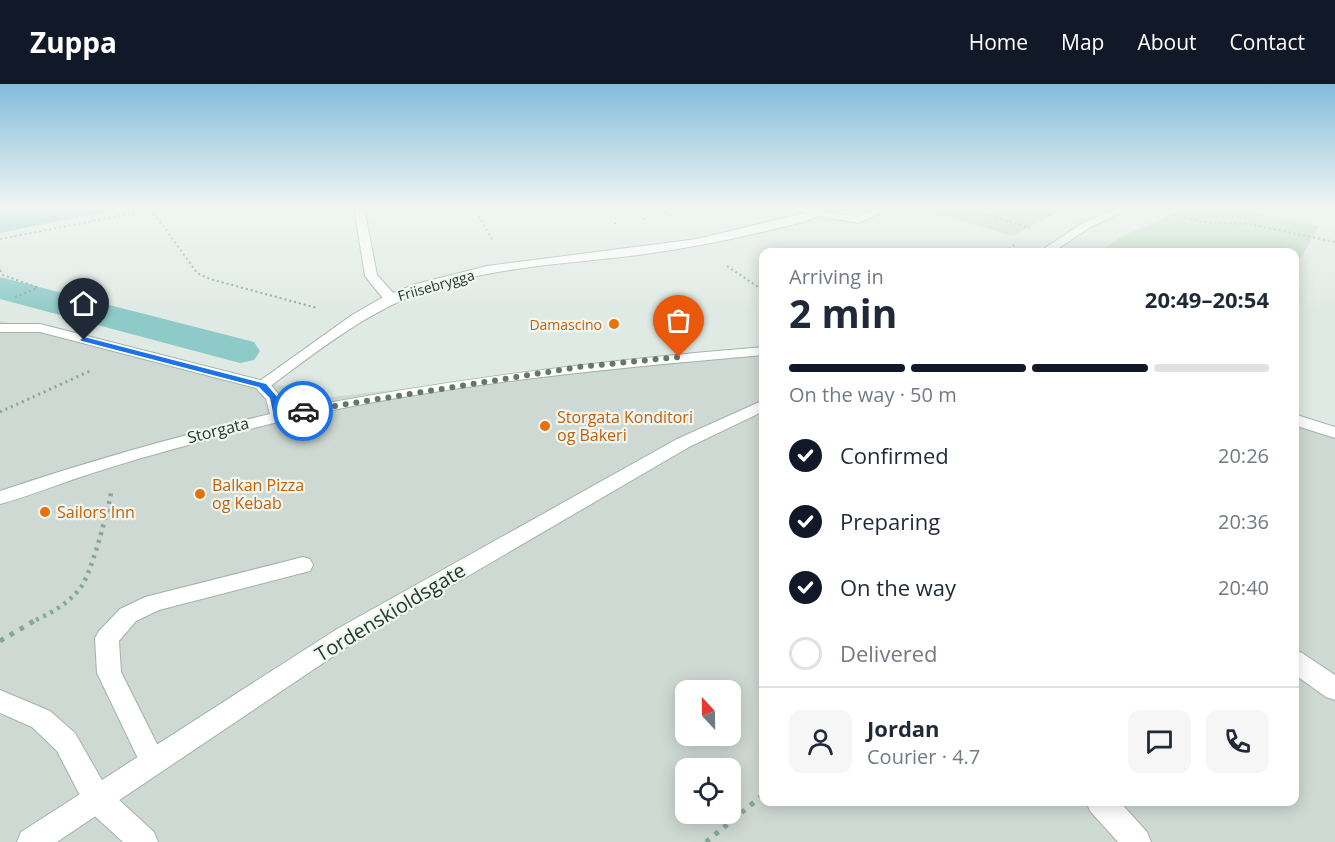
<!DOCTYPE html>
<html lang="en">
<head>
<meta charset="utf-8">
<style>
	:root { --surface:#fff; --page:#f6f6f7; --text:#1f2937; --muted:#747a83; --line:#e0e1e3; --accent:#111827 }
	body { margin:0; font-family:"Open Sans",sans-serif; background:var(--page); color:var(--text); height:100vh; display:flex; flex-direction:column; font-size:22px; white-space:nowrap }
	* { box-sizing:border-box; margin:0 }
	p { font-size:20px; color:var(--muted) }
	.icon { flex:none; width:33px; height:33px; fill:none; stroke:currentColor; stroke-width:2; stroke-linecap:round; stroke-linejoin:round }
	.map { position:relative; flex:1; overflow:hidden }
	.sheet { position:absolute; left:759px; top:164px; width:540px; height:558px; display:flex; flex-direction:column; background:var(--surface); border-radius:12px; box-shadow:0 3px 15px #0003 }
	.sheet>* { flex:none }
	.needle { width:39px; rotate:338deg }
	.controls { position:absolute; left:675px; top:596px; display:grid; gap:12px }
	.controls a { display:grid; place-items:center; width:66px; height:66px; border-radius:12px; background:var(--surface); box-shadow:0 3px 15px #0003; font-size:30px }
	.pin { position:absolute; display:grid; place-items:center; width:51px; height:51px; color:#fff; margin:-62px -26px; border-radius:50% 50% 50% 0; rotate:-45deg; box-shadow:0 0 6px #0007 }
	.pin .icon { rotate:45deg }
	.courier { position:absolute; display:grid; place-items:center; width:60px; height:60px; margin:-30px; border:4px solid #1a73e8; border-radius:50%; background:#fff; color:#222; box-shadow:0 2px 8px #0007 }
	.head em { font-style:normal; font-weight:700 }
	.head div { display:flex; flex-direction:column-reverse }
	.head { display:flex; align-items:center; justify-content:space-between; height:102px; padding:0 30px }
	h1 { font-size:39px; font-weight:700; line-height:45px }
	.bar { display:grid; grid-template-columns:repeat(4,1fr); gap:9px 6px; align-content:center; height:72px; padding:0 30px }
	.bar i { height:8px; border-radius:4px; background:var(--line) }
	.bar .current { background:var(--accent) }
	.bar p { grid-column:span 4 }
	.line { display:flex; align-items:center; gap:15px; padding:0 30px; border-top:2px solid var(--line) }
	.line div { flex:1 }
	.round { display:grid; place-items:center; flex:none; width:63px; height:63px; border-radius:12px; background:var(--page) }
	ol { padding:0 30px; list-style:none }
	li { display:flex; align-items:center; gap:18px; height:66px }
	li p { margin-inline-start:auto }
	li .icon { padding:6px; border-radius:50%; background:var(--accent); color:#fff; stroke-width:4 }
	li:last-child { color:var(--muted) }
	li i { width:33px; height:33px; border:3px solid var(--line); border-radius:50% }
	header { display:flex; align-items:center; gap:36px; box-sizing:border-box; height:84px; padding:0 30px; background:var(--accent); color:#fff }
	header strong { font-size:28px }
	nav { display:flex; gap:33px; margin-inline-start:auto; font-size:21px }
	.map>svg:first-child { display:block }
	.built { fill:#cfd9d3; fill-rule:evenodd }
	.green { fill:#bbd9be }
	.water { fill:#8dcac8 }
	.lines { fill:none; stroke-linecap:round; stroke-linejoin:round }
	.canal { fill:#8dcac8; fill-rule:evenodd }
	.lane-casing { stroke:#a4b1aa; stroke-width:2 }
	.street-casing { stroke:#a4b1aa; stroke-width:2 }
	.secondary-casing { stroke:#a1b4aa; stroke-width:2 }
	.path-far3 { stroke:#84aa97; stroke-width:2; stroke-dasharray:2 3; stroke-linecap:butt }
	.path-far2 { stroke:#84aa97; stroke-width:3; stroke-dasharray:2 4; stroke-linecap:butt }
	.path-far1 { stroke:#84aa97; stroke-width:4.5; stroke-dasharray:3 5; stroke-linecap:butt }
	.path { stroke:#84aa97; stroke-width:5; stroke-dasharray:4.5 7; stroke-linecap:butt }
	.lane { fill:#fff; fill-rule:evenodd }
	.street { fill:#fff; fill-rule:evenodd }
	.secondary { fill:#fff; fill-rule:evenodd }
	.route { fill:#1a73e8 }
	.done { stroke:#65766e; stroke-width:6; stroke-dasharray:0 10.8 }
	.food-dot { fill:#e8710a; stroke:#f0f7f2; stroke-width:2 }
	.labels { text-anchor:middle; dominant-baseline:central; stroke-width:4.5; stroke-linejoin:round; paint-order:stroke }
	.far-street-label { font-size:14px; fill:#23382f; stroke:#f0f7f2 }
	.far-food-label { font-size:14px; fill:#c56008; stroke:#f0f7f2; text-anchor:end }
	.food-label { font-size:16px; fill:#c56008; stroke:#f0f7f2; text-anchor:start }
	.street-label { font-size:16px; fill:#23382f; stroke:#f0f7f2 }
	.near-street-label { font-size:20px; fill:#23382f; stroke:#f0f7f2 }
</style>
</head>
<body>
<header>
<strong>Zuppa</strong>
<nav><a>Home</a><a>Map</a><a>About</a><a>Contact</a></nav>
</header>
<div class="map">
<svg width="1335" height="758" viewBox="0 0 1335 758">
	<rect width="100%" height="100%" fill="#e0eae4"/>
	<path class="built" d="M 0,237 L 331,313 L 763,264 L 764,717 L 1294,717 L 1295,335 L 1335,349 L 1335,758 L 0,758 ZM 686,606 L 730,606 L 730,651 L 686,651 ZM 686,684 L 730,684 L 730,729 L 686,729 Z"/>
	<path class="green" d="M 902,123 L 1067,123 L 1012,152 L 929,127 L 923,130 Z
		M 1188,123 L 1231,123 L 1319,142 L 1295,184 L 1294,168 L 1099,168 L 1123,152 Z"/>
	<path class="water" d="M 0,123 L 128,123 L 0,149 Z"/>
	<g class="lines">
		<path class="canal" d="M 0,193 L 254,258 L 260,267 L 254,276 L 240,279 L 0,215 Z"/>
		<defs>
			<path id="lane" d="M 354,123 L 364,123 L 377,191 L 396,212 L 398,215 L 396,218 L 386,218 L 365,192 Z
				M 694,123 L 707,123 L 702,126 L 694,126 Z
				M 879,123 L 888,125 L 859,139 L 816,132 L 811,129 L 816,126 L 858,133 Z
				M 303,473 L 310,475 L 313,481 L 310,487 L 159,526 L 136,537 L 119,557 L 121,588 L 166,678 L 162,687 L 153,691 L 144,687 L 97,589 L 95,554 L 99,547 L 120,525 L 145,513 Z
				M 0,606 L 50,627 L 75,649 L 107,705 L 154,748 L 158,758 L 123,758 L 87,725 L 57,667 L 32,643 L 0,629 Z
				M 1086,717 L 1119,717 L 1147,748 L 1151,758 L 1118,758 L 1090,727 Z"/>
			<path id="street" d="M 793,123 L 808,123 L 821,129 C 810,139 785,142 770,146 C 721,158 672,167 622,173 C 567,179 510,183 456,197 C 383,215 327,260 268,304 L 256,304 L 254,301 L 352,231 L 385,212 L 416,200 L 487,182 L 697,155 L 805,129 Z
				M 764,316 L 764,327 L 689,363 L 353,559 L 57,758 L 17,758 L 21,748 L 337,545 L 677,355 Z
				M 1294,566 L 1302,569 L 1335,591 L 1335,616 L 1326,613 L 1294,590 Z"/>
			<path id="secondary" d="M 1119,123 L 1132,123 L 1089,144 L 1053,168 L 1039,168 L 1081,140 Z
				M 0,240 L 40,240 L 268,298 L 282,314 L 285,327 C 444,296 603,276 764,263 L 764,271 C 601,285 437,301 278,338 C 218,353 158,368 99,387 C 66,397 33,411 0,420 L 0,407 C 89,377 178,352 270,330 L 266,315 L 256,304 L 40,248 L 0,248 Z
				M 1294,330 L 1335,343 L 1335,354 L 1294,341 Z"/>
		</defs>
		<use href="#lane" class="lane-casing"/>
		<use href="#street" class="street-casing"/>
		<use href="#secondary" class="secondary-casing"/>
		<path class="path-far3" d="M 146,123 L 162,140 L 197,189 L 210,195 L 317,224
			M 474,123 L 493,157
			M 615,123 L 615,140
			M 627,123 L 646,136
			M 656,123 L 670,132
			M 962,123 L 1030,144
			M 1036,123 L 1050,132
			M 1156,126 L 1202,138 L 1250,140 L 1335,158
			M 0,155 L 166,123
			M 1005,168 L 1014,161
			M 727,182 L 764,207
			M 0,186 L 3,191 L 39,204
			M 15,213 L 38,204"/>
		<path class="path-far2" d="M 0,328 L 90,287"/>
		<path class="path-far1" d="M 36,536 C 53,528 69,519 81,503 C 91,490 108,427 111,409"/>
		<path class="path" d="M 0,557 L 39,534
			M 706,758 L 764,710"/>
		<use href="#lane" class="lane"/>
		<use href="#street" class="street"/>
		<use href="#secondary" class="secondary"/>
	</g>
	<linearGradient id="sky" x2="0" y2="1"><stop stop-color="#83bddb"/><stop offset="0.54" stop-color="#f1f6f3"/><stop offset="1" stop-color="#f1f6f3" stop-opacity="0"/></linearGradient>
	<rect width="1335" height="229" fill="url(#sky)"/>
	<path class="route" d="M 84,253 L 266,300 L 278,314 L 281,328 L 303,324 L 307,327 L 274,333 L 270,314 L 259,303 L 82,257 L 80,256 Z"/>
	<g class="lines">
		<path class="done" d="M 303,327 L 579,283 L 679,273"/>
	</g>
	<g class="food-dot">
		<circle cx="614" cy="240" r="6"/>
		<circle cx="545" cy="342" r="6"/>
		<circle cx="200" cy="410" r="6"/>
		<circle cx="45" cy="428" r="6"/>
	</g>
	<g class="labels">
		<g class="far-street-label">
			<text transform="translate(436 201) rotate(-16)">Friisebrygga</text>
		</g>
		<g class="far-food-label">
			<text x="602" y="240">Damascino</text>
		</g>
		<g class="food-label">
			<text x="557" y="333">Storgata Konditori<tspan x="557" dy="18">og Bakeri</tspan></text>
			<text x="212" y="401">Balkan Pizza<tspan x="212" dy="18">og Kebab</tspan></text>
			<text x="57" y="428">Sailors Inn</text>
		</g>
		<g class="street-label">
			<text transform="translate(218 346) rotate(-14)">Storgata</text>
		</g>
		<g class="near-street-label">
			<text transform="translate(390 528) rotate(-31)">Tordenskioldsgate</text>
		</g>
	</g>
</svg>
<div class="controls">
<a><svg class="needle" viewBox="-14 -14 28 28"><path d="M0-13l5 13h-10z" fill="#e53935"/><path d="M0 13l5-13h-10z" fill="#747a83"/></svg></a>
<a><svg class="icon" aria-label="locate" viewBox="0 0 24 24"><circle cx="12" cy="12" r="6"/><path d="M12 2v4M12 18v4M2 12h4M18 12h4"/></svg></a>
</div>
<div class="pin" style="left:679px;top:273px;background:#ea580c"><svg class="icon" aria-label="bag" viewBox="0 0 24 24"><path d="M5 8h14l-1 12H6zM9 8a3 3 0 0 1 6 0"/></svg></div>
<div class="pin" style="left:84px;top:256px;background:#1f2937"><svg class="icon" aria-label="home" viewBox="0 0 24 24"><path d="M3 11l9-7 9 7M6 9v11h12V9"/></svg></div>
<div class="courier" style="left:303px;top:327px"><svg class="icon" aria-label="car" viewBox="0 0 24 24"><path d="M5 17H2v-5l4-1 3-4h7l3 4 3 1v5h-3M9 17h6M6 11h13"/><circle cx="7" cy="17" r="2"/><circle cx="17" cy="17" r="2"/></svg></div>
<section class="sheet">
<div class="head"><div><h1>2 min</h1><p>Arriving in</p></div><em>20:49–20:54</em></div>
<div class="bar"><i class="current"></i><i class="current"></i><i class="current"></i><i></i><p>On the way · 50 m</p></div>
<ol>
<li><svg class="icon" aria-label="check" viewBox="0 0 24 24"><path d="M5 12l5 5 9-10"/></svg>Confirmed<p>20:26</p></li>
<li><svg class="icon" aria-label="check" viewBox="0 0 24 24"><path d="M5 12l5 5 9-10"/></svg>Preparing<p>20:36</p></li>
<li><svg class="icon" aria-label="check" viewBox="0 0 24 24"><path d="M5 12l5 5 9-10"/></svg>On the way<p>20:40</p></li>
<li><i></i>Delivered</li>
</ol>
<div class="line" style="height:108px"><a class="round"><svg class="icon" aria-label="person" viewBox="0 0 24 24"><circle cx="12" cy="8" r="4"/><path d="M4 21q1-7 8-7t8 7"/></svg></a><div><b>Jordan</b><p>Courier · 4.7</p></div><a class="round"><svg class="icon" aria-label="chat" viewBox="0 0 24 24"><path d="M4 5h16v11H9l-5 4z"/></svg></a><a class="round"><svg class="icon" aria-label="phone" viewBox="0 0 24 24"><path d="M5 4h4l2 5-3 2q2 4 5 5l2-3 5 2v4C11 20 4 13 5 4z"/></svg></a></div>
</section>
</div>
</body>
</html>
